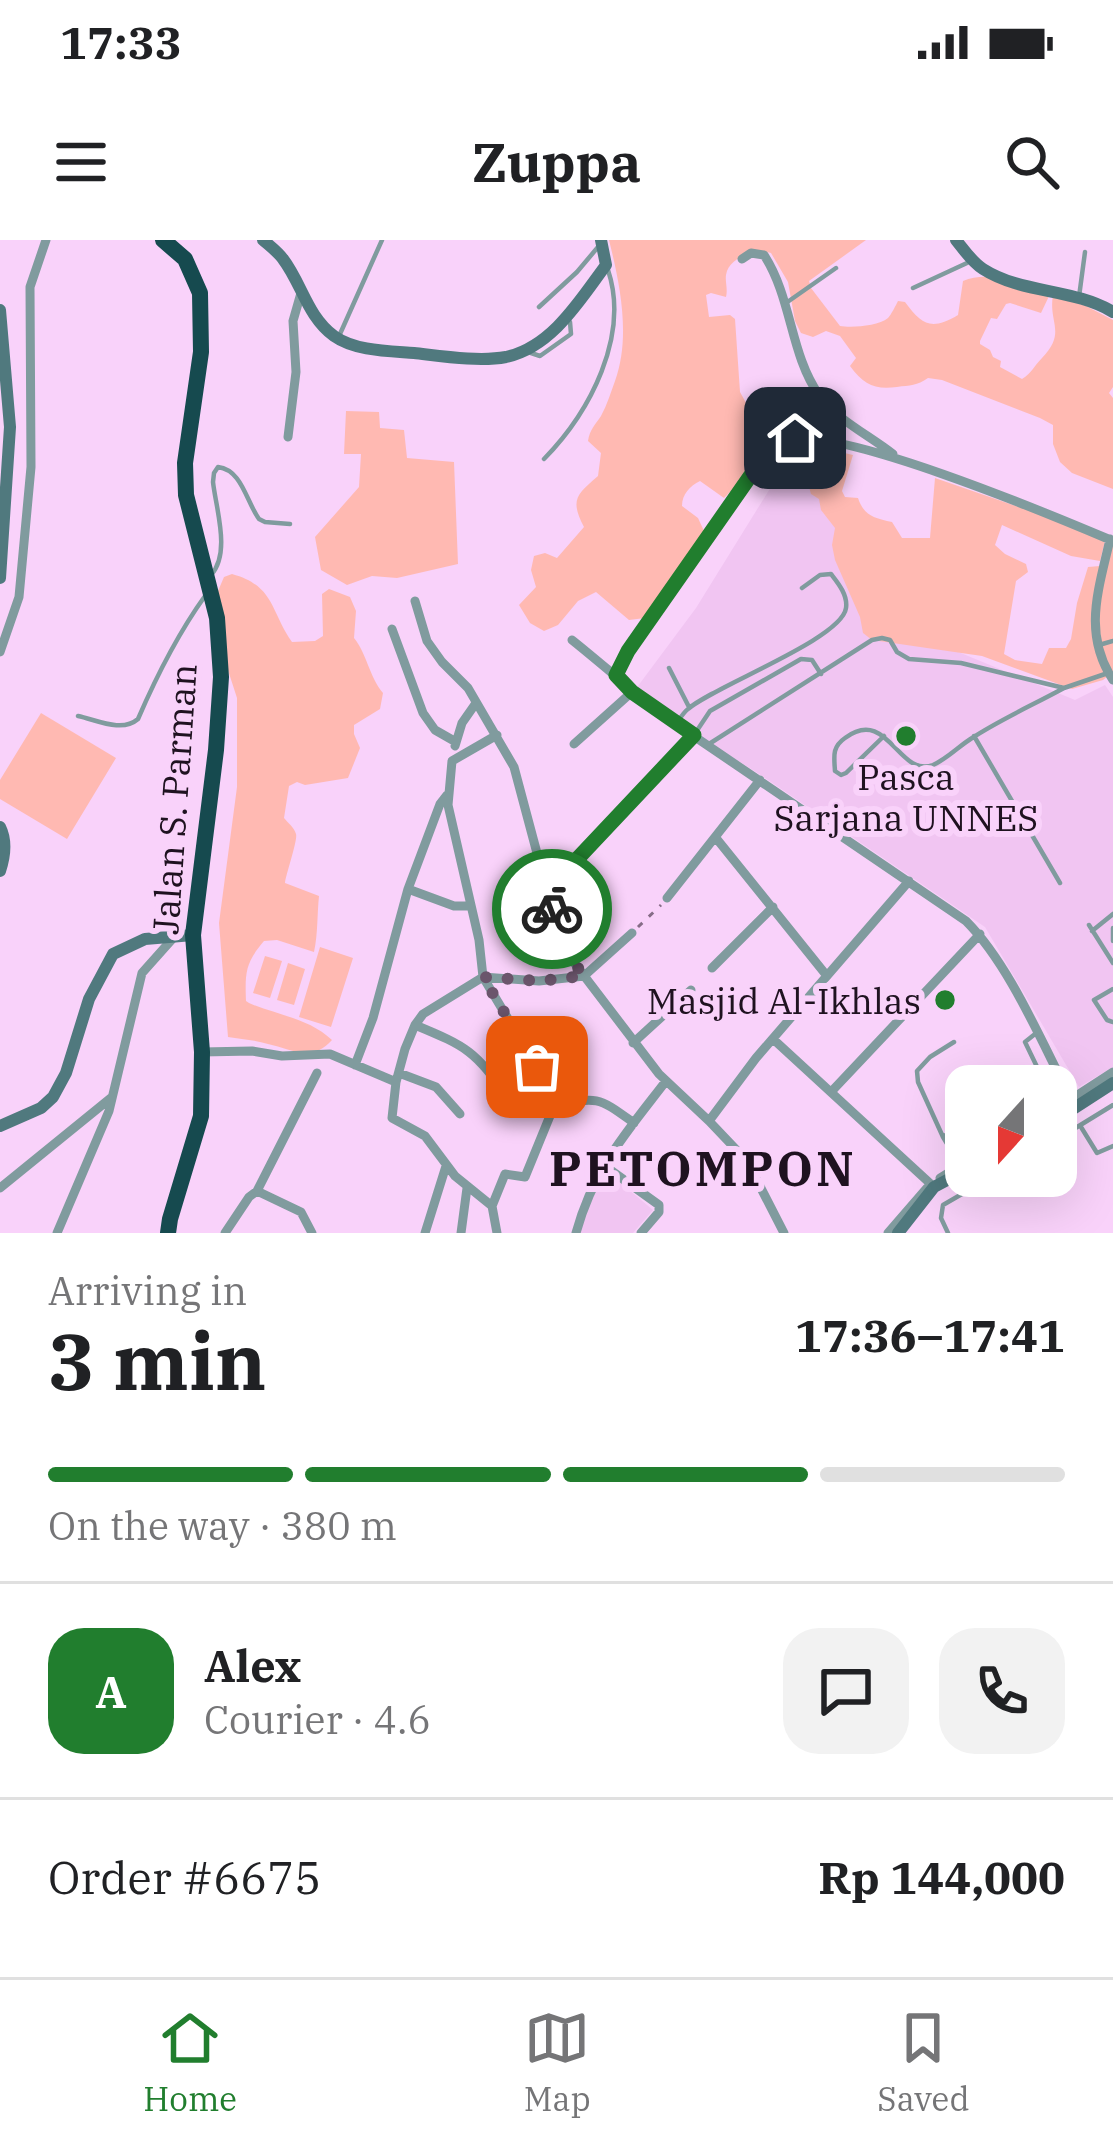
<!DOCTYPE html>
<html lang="en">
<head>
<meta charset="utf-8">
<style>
	:root { --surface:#fff; --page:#f2f2f2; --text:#202124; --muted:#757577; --line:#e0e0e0; --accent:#217e2e }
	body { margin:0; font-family:"IBM Plex Serif",serif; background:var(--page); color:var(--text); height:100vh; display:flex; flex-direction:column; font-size:45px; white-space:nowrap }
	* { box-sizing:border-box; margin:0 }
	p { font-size:39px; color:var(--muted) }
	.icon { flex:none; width:66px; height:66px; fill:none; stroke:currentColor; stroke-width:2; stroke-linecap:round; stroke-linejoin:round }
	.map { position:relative; height:993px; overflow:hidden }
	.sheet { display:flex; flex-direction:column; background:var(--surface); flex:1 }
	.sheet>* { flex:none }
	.needle { width:78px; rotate:201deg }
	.controls { position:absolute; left:945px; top:825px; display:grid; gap:24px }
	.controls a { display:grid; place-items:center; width:132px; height:132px; border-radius:24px; background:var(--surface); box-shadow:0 12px 48px #0002; font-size:60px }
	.pin { position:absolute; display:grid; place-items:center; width:102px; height:102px; color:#fff; margin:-51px; border-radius:24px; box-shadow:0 6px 18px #0006 }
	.courier { position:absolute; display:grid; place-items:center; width:120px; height:120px; margin:-60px; border:9px solid #217e2e; border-radius:50%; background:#fff; color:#222; box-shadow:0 3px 15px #0007 }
	.headline em { font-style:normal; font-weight:700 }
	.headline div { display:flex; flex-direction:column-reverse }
	.headline { display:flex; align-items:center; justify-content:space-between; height:204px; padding:0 48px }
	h1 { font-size:78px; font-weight:700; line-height:90px }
	.bar { display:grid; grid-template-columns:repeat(4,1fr); gap:18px 12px; align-content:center; height:144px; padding:0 48px }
	.bar i { height:15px; border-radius:9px; background:var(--line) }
	.bar .active { background:var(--accent) }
	.bar p { grid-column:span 4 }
	.line { display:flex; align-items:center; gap:30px; padding:0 48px; border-top:3px solid var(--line) }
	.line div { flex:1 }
	.round { display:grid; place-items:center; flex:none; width:126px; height:126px; border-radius:36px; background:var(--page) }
	.status { display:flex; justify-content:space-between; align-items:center; height:84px; padding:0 60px; background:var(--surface); direction:ltr }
	.status svg { height:33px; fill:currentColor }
	header { display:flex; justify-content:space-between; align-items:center; height:156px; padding:0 48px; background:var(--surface); font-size:54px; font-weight:700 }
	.menu { display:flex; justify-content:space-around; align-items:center; height:168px; border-top:3px solid var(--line); background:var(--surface); font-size:33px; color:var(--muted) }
	.menu a { display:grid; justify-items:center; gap:6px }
	.menu .active { color:var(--accent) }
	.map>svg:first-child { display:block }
	.built { fill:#f1c5f2 }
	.green { fill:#ffb9b2 }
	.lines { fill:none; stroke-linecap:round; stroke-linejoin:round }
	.path { stroke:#866c87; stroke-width:3; stroke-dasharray:6 9; stroke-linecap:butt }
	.lane { stroke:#809b9e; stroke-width:4.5 }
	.street { stroke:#809b9e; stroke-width:9 }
	.secondary { stroke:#50797e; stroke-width:12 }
	.highway { stroke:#164a4f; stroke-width:16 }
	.done { stroke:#6b556c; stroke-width:12; stroke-dasharray:0 21.6 }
	.route { stroke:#217e2e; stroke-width:15 }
	.poi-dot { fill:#217e2e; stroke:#f9d2fa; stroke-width:4.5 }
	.labels { text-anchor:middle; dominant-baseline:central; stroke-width:12; stroke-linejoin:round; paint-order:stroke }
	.poi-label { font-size:36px; fill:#1f1220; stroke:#f9d2fa }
	.street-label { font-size:36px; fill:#1f1220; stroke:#f9d2fa }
	.district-label { font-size:48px; font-weight:bold; letter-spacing:3px; fill:#1f1220; stroke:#f9d2fa }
</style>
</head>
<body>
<div class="status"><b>17:33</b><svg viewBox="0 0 49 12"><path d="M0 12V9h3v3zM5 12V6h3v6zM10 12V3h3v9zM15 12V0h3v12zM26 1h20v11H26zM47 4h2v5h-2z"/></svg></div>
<header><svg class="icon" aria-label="menu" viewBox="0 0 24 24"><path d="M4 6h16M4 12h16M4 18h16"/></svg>Zuppa<svg class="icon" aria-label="search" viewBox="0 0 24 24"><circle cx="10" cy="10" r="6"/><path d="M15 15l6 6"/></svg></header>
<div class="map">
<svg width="1113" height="993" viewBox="0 0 1113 993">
	<rect width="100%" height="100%" fill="#f9d2fa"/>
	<path class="built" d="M 813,213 L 895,386 L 1075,460 L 1105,445 L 1113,457 L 1113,827 L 1079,847 L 985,687 L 756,532 L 632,454 L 696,368 L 787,221 Z
		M 604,929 L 653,970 L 633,993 L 578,993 Z"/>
	<path class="green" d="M 609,0 L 866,0 L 809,41 L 811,48 L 840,86 C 852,88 878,86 888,78 C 891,75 896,65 898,61 L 905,62 C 922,85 931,91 958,75 L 963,41 C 991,29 1022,45 1050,54 L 1041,73 L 1010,63 L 1006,64 L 997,79 L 991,78 L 980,101 L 980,104 L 990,110 L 993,117 L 1001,121 L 1000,127 L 1022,139 C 1032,133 1034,126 1042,118 C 1067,92 1048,83 1053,55 L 1086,66 L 1113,80 L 1113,147 L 1109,153 L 1113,158 L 1113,249 L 1072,233 L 1060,222 L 1053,204 L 1053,185 L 1040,178 L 942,140 L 928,138 C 917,146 910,145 897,147 C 875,150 864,145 850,126 L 856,118 L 840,96 L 826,91 L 813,97 L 801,93 L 795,81 L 788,42 L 771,13 C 757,9 729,16 726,35 C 725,42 728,49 726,57 L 711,53 L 706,55 L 709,77 L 730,75 L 735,79 L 740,152 L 766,199 C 750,217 742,243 724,258 L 700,241 C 690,246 682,254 682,266 L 698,278 L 704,291 L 645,378 L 629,380 L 596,352 L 578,361 L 558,385 L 544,391 L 530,383 L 519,365 L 536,347 L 531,330 L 534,316 L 545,313 L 557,318 L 584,287 C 570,260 576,255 598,236 L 601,213 L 588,201 C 590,189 595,185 601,176 C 607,165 611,152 615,141 C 631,97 620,44 609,0 Z
		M 346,171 L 379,172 L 380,188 L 404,190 L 407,218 L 454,222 L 458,324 L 397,338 L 372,336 L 347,345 L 321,330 L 315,297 L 359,247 L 361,214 L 344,214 Z
		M 832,210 L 853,215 L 842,251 L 845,257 L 858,258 C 864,276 874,278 892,282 L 902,298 L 930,298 L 935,238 L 1106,297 L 1100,321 L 1071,316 L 1002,285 L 995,305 L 1005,314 L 1026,324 L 1028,332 L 1016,341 L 1004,414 L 1015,420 L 1042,424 L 1049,408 L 1066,408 L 1071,399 L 1077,363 L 1088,327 L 1100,326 L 1113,304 L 1113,432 L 1103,440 L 1072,449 L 982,416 L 872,400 L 863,393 L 860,377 L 835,320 L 832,305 L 835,288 L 821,270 L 819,259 L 811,254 C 805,232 805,228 820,211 Z
		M 232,334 C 275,346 270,371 292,402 L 315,401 L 323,396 L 322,354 L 329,349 L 350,357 L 356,371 L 354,398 C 367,414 369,436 383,453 L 380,469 L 354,485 L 354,494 L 360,508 L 348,538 L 305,545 L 297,542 L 289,546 L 284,578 C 288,583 294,587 296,594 C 298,600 286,634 285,643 L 319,656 C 317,675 318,693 314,712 L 277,700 L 264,701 C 245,723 245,733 246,761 L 249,763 C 276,775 309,778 332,800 C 312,823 291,809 268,804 C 255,800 241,799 228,797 L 219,683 L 237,547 L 237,458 L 225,421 L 218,351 L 224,337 Z
		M 41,473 L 116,518 L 67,599 L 0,559 L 0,540 Z
		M 320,707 L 353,718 L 331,787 L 299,777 Z
		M 265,716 L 282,721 L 270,758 L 253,753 Z
		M 288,723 L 305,729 L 294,765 L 277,760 Z"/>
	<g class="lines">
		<path class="path" d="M 638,687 L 661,665"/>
		<path class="lane" d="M 913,48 L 967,23
			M 1079,57 L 1085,12
			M 786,63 L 836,28
			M 539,67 L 577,32 L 598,7
			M 340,94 L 382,0
			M 531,113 L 540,116 L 571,94 L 570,82
			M 544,219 C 590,172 630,96 608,30
			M 211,335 C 231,313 216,269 213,242 L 214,233 L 218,227 C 242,230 246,261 259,279 L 265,282 L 290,284
			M 1099,405 L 1113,401
			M 669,428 L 689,467
			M 78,476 C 97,480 122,493 138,479 C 157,435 177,395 205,356
			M 676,484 C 678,481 685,471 688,469 C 714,446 842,399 846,368 C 848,355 838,343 831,334 L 820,335 L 802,348
			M 694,495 L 710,471 L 801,419 L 812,420 L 821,434
			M 884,496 L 846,533 L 841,535 L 835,531 C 834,516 832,507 845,498 C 888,466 898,538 933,525 C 947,519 959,506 972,498 C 1001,479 1033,465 1064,448
			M 974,496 L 1060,643
			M 709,504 L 872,400 L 882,398 L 890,400 L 897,412 L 909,419 L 961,423 L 1064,448 L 1108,433
			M 1089,685 L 1113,723
			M 1113,688 L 1113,701
			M 1092,691 L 1113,674
			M 1113,749 L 1094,760 L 1107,780 L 1113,782
			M 1028,846 L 1038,837 L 1039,831 L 1025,802 L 1035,794
			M 1081,887 L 1097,913 L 1113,906
			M 943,897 L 918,842 L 917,831 L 930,817 L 954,802
			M 1056,900 L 1113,865
			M 960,925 L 943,897 L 966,882
			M 948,993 L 941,978 L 943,965 L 993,936"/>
		<path class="street" d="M 742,19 L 751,13 L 764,15 C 792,58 790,114 819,155 C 837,180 869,195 893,214
			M 288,197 L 296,132 L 293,81 L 301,53
			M 1110,299 C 1099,349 1082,393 1113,440
			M 415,361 L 427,401 L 442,422 L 468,448 L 514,527 L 557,688 L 569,716 L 659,834 L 709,881 L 747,921 L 784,993
			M 392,389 L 423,473 L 435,490 L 456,502
			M 572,400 C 607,428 640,458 676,484 L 966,681 C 1012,727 1045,811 1076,868
			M 0,412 L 19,357 L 31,227 L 30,47 L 46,0
			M 616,435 C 637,397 664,364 688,328 C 708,297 751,219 781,202 C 823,178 1061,279 1113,301
			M 497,495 L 452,521 L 448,565 L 479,700 L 483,737 L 537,827 L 554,866 C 598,856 598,857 634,883
			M 574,504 L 632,452
			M 455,506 L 462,483 L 476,463
			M 716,598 L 827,736
			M 408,649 L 440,564 L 447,555
			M 548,650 L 694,495
			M 667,658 L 760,540
			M 712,728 L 773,667
			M 584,736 L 632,693
			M 415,785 C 468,807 475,811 508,858
			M 773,799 L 934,947
			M 633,803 L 691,750
			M 202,812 L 252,811 L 282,816 L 330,814 L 396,842
			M 355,825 L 373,778 L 408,649 L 454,666 L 470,666
			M 399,833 L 436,847 L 460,874
			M 831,852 L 980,694
			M 1056,869 L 1113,832
			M 709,881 L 756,818 L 909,641
			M 602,924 L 659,965 L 659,972 L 641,993
			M 940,938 L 966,922
			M 0,948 L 112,857
			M 492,966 L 505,934 L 525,937 L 554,866
			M 57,993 L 109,871 L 142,733 L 175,696
			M 225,993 L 249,957 L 257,951
			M 312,993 L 301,972 L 257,951 L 317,833
			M 425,993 L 446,926
			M 461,993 L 467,948
			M 497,993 L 492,966 L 455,936 L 425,896 L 392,878 L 396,842 L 405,809 L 415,785 L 423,774 L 483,737 L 539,741 L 584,736
			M 576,993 C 594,928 626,893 666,841
			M 888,993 L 927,948"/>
		<path class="secondary" d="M 263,0 C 270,6 278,12 283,19 C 302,44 307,76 334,96 C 355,111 388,111 414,113 C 441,116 479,122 506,117 C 552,107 580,60 606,25 L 601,0
			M 956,0 C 964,10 972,22 983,29 C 1022,54 1073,48 1113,72
			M 0,70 L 10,187 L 0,338
			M 0,587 C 7,601 5,616 0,631
			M 1056,880 L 1113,843
			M 0,886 L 41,868 L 53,857 L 66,833 L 89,759 L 113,714 L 145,699 L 193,695
			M 898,993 L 934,947 L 966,930"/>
		<path class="highway" d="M 163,0 L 185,19 L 200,53 L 201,112 L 185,223 L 186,255 L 217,378 L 221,437 L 216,510 L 193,695 L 202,812 L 201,876 L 170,979 L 168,993"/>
	</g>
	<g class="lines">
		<path class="done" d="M 537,827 L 483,737 L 539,741 L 584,736 L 569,716 L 552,669"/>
		<path class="route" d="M 552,669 L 548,650 L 694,495 L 632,452 L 616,435 L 628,411 L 758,225 L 776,205 L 795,198"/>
	</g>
	<g class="poi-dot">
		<circle cx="906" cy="496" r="12"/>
		<circle cx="945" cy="760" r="12"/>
	</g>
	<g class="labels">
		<g class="poi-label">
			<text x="906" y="536">Pasca<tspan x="906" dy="41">Sarjana UNNES</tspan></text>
			<text x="921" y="760" text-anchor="end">Masjid Al-Ikhlas</text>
		</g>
		<g class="street-label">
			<text transform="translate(174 559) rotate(-86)">Jalan S. Parman</text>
		</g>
		<g class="district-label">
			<text x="703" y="928">PETOMPON</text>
		</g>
	</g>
</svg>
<div class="controls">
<a><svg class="needle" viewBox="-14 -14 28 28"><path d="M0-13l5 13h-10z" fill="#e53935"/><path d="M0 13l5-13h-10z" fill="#757577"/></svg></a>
</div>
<div class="pin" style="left:537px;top:827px;background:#ea580c"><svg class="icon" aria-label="bag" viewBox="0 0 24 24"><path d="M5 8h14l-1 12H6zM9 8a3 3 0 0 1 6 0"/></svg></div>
<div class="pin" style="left:795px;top:198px;background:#1f2937"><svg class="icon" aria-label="home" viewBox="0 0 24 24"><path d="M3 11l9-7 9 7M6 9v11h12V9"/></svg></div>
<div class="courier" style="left:552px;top:669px"><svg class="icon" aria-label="bike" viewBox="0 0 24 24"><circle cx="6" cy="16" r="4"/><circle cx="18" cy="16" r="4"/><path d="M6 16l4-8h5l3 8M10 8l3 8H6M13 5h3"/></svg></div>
</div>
<section class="sheet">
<div class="headline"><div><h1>3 min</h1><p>Arriving in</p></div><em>17:36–17:41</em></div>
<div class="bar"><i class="active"></i><i class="active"></i><i class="active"></i><i></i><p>On the way · 380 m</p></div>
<div class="line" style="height:216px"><b class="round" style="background:var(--accent);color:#fff">A</b><div><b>Alex</b><p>Courier · 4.6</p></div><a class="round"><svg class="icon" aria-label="chat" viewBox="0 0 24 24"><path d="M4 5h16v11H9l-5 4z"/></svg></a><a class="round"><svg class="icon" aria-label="phone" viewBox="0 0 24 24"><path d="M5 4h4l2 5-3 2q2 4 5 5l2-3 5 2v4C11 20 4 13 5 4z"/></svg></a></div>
<div class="line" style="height:156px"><div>Order #6675</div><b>Rp 144,000</b></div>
</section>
<nav class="menu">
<a class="active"><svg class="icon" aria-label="home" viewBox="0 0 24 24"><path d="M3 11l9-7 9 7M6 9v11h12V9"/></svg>Home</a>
<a><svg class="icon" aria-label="map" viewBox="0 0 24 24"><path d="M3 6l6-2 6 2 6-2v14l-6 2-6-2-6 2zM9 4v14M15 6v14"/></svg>Map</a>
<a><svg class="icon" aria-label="saved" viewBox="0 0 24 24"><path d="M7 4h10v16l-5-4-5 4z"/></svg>Saved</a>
</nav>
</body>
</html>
